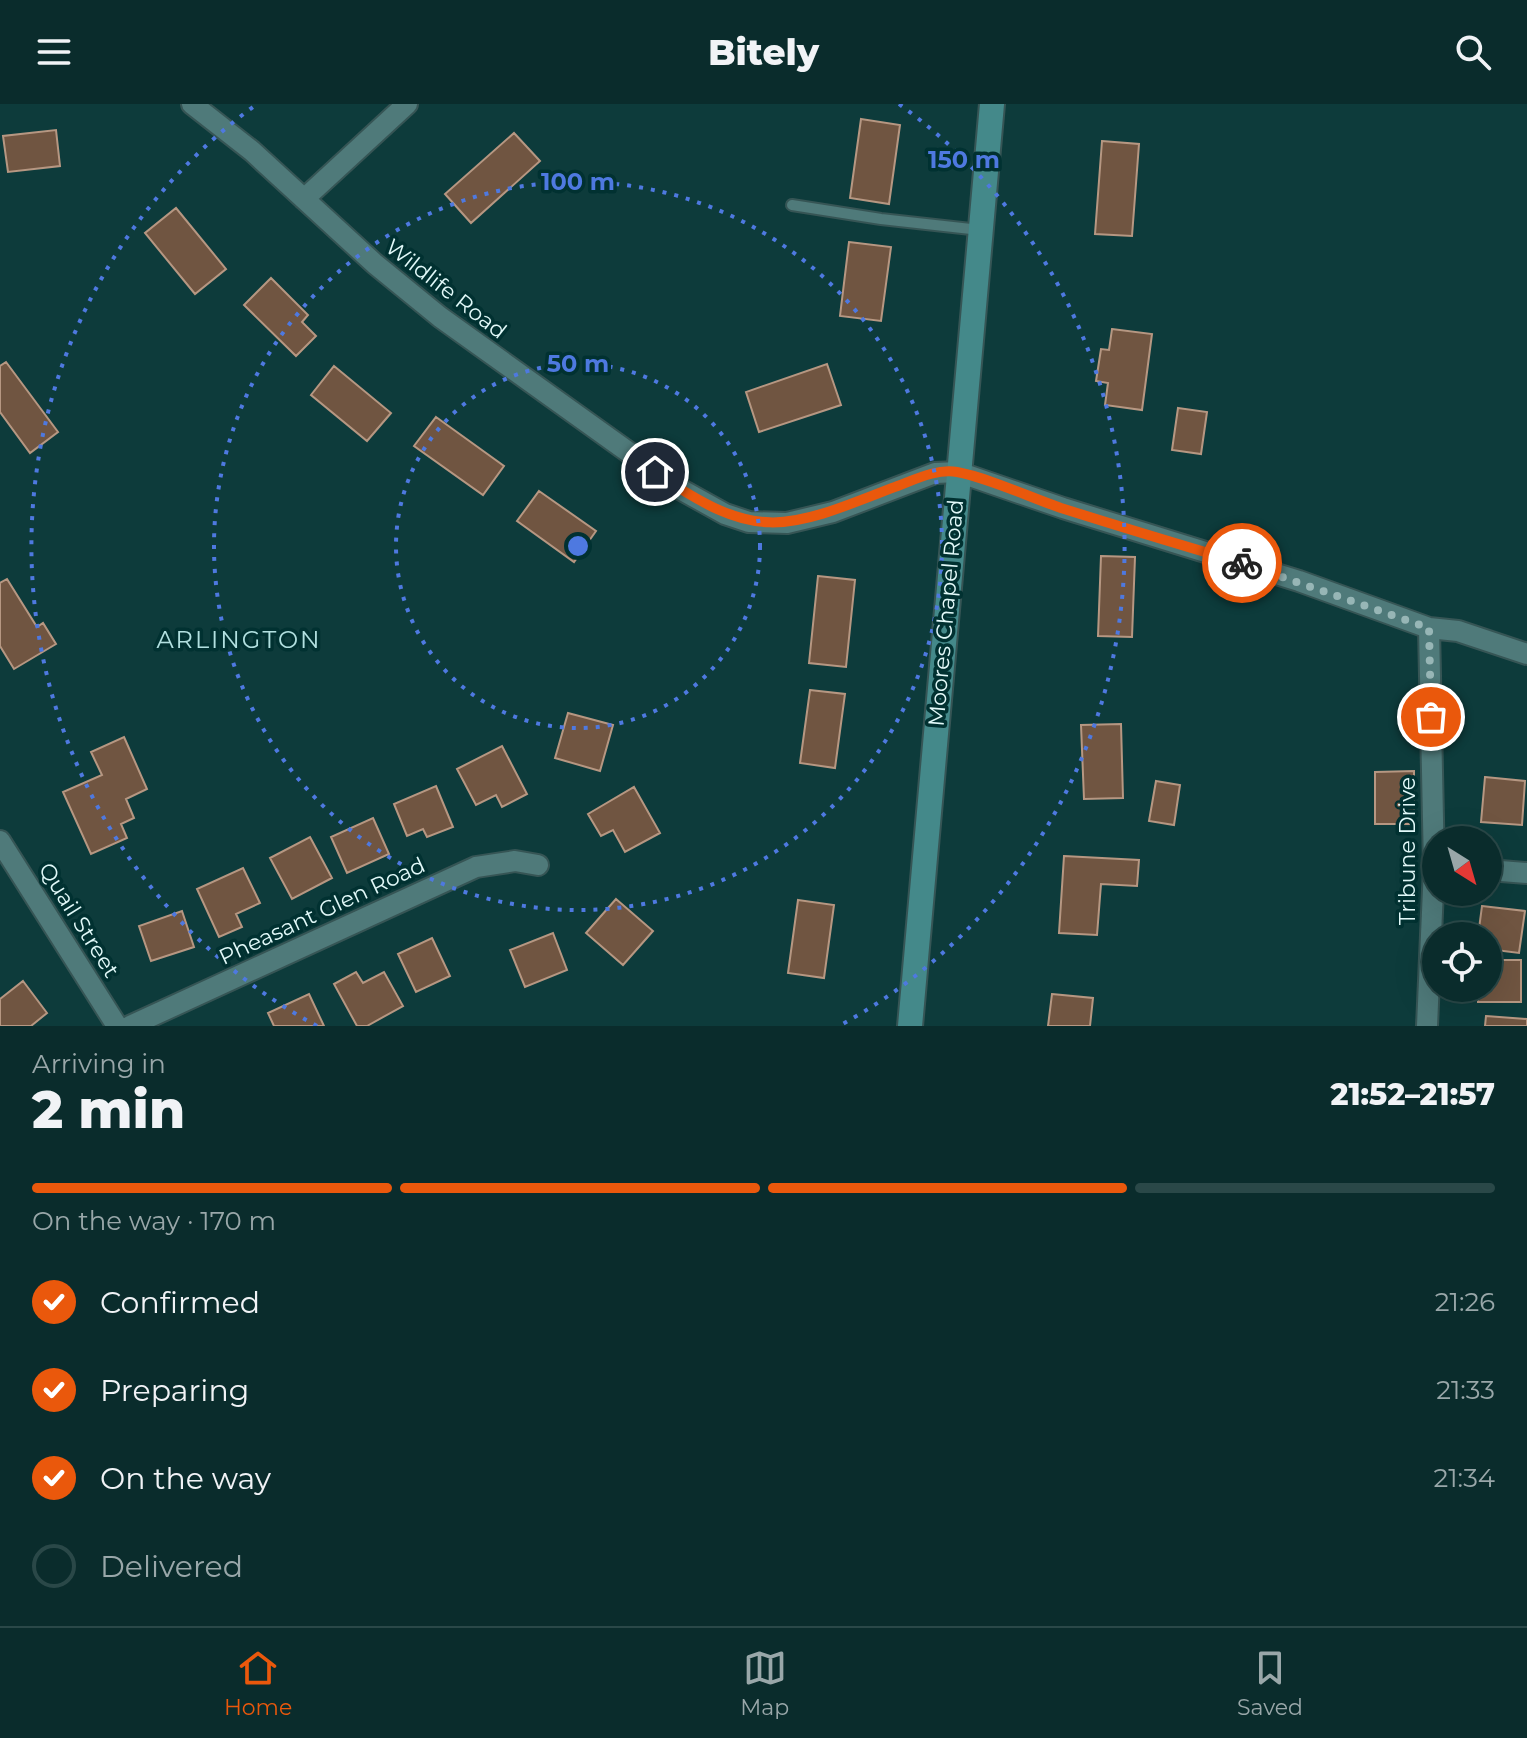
<!DOCTYPE html>
<html lang="en">
<head>
<meta charset="utf-8">
<style>
	:root { --surface:#0a2c2c; --page:#133434; --text:#f1f3f6; --muted:#99a7a9; --line:#2a4848; --accent:#ea580c }
	body { margin:0; font-family:Montserrat,sans-serif; background:var(--page); color:var(--text); height:100vh; display:flex; flex-direction:column; font-size:30px; white-space:nowrap }
	* { box-sizing:border-box; margin:0 }
	p { font-size:26px; color:var(--muted) }
	.icon { flex:none; width:44px; height:44px; fill:none; stroke:currentColor; stroke-width:2; stroke-linecap:round; stroke-linejoin:round }
	.map { position:relative; height:922px; overflow:hidden }
	.details { display:flex; flex-direction:column; background:var(--surface); flex:1 }
	.details>* { flex:none }
	.needle { width:52px; rotate:143deg }
	.fabs { position:absolute; left:1422px; top:722px; display:grid; gap:16px }
	.fabs a { display:grid; place-items:center; width:80px; height:80px; border-radius:50%; background:var(--surface); box-shadow:0 8px 32px #0002,0 0 0 2px var(--line); font-size:40px }
	.pin { position:absolute; display:grid; place-items:center; width:68px; height:68px; color:#fff; margin:-34px; border:4px solid #fff; border-radius:50%; box-shadow:0 2px 8px #0007 }
	.courier { position:absolute; display:grid; place-items:center; width:80px; height:80px; margin:-40px; border:6px solid #ea580c; border-radius:50%; background:#fff; color:#222; box-shadow:0 2px 10px #0007 }
	.overview em { font-style:normal; font-weight:800 }
	.overview div { display:flex; flex-direction:column-reverse }
	.overview { display:flex; align-items:center; justify-content:space-between; height:136px; padding:0 32px }
	h1 { font-size:52px; font-weight:800; line-height:60px }
	.bar { display:grid; grid-template-columns:repeat(4,1fr); gap:12px 8px; align-content:center; height:96px; padding:0 32px }
	.bar i { height:10px; border-radius:6px; background:var(--line) }
	.bar .on { background:var(--accent) }
	.bar p { grid-column:span 4 }
	ol { padding:0 32px; list-style:none }
	li { display:flex; align-items:center; gap:24px; height:88px }
	li p { margin-inline-start:auto }
	li .icon { padding:8px; border-radius:50%; background:var(--accent); color:#fff; stroke-width:4 }
	li:last-child { color:var(--muted) }
	li i { width:44px; height:44px; border:4px solid var(--line); border-radius:50% }
	header { display:flex; justify-content:space-between; align-items:center; height:104px; padding:0 32px; background:var(--surface); font-size:36px; font-weight:800 }
	.tab-bar { display:flex; justify-content:space-around; align-items:center; height:112px; border-top:2px solid var(--line); background:var(--surface); font-size:22px; color:var(--muted) }
	.tab-bar a { display:grid; justify-items:center; gap:4px }
	.tab-bar .on { color:var(--accent) }
	.map>svg:first-child { display:block }
	.building { fill:#705541; stroke:#b69782; stroke-width:2 }
	.lines { fill:none; stroke-linecap:round; stroke-linejoin:round }
	.lane-casing { stroke:#365555; stroke-width:14 }
	.street-casing { stroke:#365555; stroke-width:24 }
	.secondary-casing { stroke:#365555; stroke-width:28 }
	.lane { stroke:#4f7a7a; stroke-width:10 }
	.street { stroke:#4f7a7a; stroke-width:20 }
	.secondary { stroke:#44898a; stroke-width:24 }
	.done { stroke:#97b6b6; stroke-width:8; stroke-dasharray:0 14.4 }
	.route { stroke:#ea580c; stroke-width:10 }
	.ring { fill:none; stroke:#4e79e0; stroke-width:4; stroke-dasharray:4 8 }
	.labels { text-anchor:middle; dominant-baseline:central; stroke-width:7; stroke-linejoin:round; paint-order:stroke }
	.street-label { font-size:22px; fill:#e2f9f9; stroke:#013131 }
	.neighbourhood-label { font-size:24px; letter-spacing:2px; fill:#b2e0e0; stroke:#013131 }
	.centre { fill:#4e79e0; stroke:#013131; stroke-width:4 }
	.ring-label { font-size:24px; text-anchor:middle; font-weight:bold; fill:#4e79e0; stroke:#013131; stroke-width:7; stroke-linejoin:round; paint-order:stroke }
</style>
</head>
<body>
<header><svg class="icon" aria-label="menu" viewBox="0 0 24 24"><path d="M4 6h16M4 12h16M4 18h16"/></svg>Bitely<svg class="icon" aria-label="search" viewBox="0 0 24 24"><circle cx="10" cy="10" r="6"/><path d="M15 15l6 6"/></svg></header>
<div class="map">
<svg width="1527" height="922" viewBox="0 0 1527 922">
	<rect width="100%" height="100%" fill="#0d3b3b"/>
	<path class="building" d="M 861,15 L 900,21 L 889,100 L 850,94 Z
		M 56,26 L 60,62 L 8,68 L 3,32 Z
		M 514,29 L 540,57 L 471,119 L 445,90 Z
		M 1102,37 L 1139,40 L 1132,132 L 1095,130 Z
		M 176,104 L 226,165 L 195,190 L 145,129 Z
		M 849,138 L 891,143 L 881,217 L 840,212 Z
		M 271,174 L 308,211 L 302,218 L 316,232 L 296,252 L 244,201 Z
		M 1112,225 L 1152,230 L 1142,306 L 1105,301 L 1108,279 L 1096,277 L 1101,245 L 1109,246 Z
		M 6,258 L 58,328 L 30,349 L 0,308 L 0,262 Z
		M 827,260 L 841,301 L 759,328 L 746,288 Z
		M 334,262 L 391,309 L 367,337 L 311,291 Z
		M 1178,304 L 1207,308 L 1201,350 L 1172,346 Z
		M 436,313 L 504,362 L 483,391 L 414,342 Z
		M 539,387 L 596,427 L 574,458 L 517,417 Z
		M 1101,452 L 1135,453 L 1132,533 L 1098,532 Z
		M 818,472 L 855,476 L 846,563 L 809,559 Z
		M 7,475 L 37,523 L 43,519 L 56,540 L 14,565 L 0,542 L 0,479 Z
		M 810,586 L 845,590 L 835,664 L 800,659 Z
		M 568,609 L 613,621 L 600,667 L 555,654 Z
		M 1121,620 L 1123,694 L 1084,695 L 1081,621 Z
		M 124,633 L 147,685 L 126,695 L 134,714 L 121,720 L 127,734 L 91,750 L 63,688 L 102,671 L 91,648 Z
		M 502,642 L 527,690 L 502,703 L 496,691 L 476,701 L 457,665 Z
		M 1414,667 L 1414,720 L 1375,720 L 1375,668 Z
		M 1485,673 L 1525,677 L 1522,721 L 1481,718 Z
		M 1156,677 L 1180,681 L 1174,721 L 1149,717 Z
		M 436,682 L 453,723 L 427,733 L 423,725 L 407,732 L 394,700 Z
		M 634,683 L 660,729 L 625,748 L 613,726 L 601,732 L 588,710 Z
		M 373,714 L 389,750 L 347,769 L 331,733 Z
		M 310,733 L 332,774 L 292,795 L 270,754 Z
		M 1064,752 L 1139,756 L 1137,782 L 1101,780 L 1097,831 L 1059,829 Z
		M 243,764 L 260,799 L 236,810 L 242,823 L 219,833 L 197,785 Z
		M 616,795 L 653,827 L 623,861 L 586,829 Z
		M 798,796 L 834,801 L 824,874 L 788,869 Z
		M 1482,802 L 1525,807 L 1519,849 L 1488,845 L 1488,832 L 1478,832 Z
		M 182,807 L 194,843 L 151,857 L 139,822 Z
		M 553,829 L 567,866 L 525,883 L 510,846 Z
		M 432,834 L 450,872 L 416,888 L 398,850 Z
		M 1488,856 L 1521,856 L 1521,898 L 1478,898 L 1478,884 L 1488,884 Z
		M 356,868 L 363,879 L 384,868 L 403,902 L 367,922 L 357,922 L 334,880 Z
		M 23,877 L 47,909 L 31,922 L 0,922 L 0,895 Z
		M 309,890 L 324,922 L 274,922 L 268,909 Z
		M 1052,890 L 1093,894 L 1090,922 L 1048,922 Z
		M 1486,912 L 1527,915 L 1527,922 L 1485,922 Z"/>
	<g class="lines">
		<defs>
			<path id="lane" d="M 792,101 L 881,115 L 980,126"/>
			<path id="street" d="M 192,0 L 252,47 L 375,160 L 440,213 L 680,385 L 725,410 L 749,418 L 787,419 L 833,408 L 935,369 L 958,368 L 1063,404 L 1299,477 L 1429,524 L 1458,527 L 1527,550
				M 304,95 L 407,0
				M 0,737 L 117,922
				M 1488,766 L 1527,769
				M 130,922 L 476,763 L 515,757 L 538,761
				M 1427,922 L 1434,763 L 1429,524"/>
			<path id="secondary" d="M 910,922 L 992,0"/>
		</defs>
		<use href="#lane" class="lane-casing"/>
		<use href="#street" class="street-casing"/>
		<use href="#secondary" class="secondary-casing"/>
		<use href="#lane" class="lane"/>
		<use href="#street" class="street"/>
		<use href="#secondary" class="secondary"/>
	</g>
	<g class="lines">
		<path class="done" d="M 1242,459 L 1429,524 L 1431,613"/>
		<path class="route" d="M 655,368 C 756,438 783,427 892,384 C 912,377 936,364 957,368 C 989,374 1029,393 1061,404 C 1121,423 1181,441 1242,459"/>
	</g>
	<g class="ring">
		<circle cx="578" cy="442" r="182"/>
		<circle cx="578" cy="442" r="364"/>
		<path d="M317 922A546 546 0 0 1 257 0M899 0A546 546 0 0 1 839 922"/>
	</g>
	<g class="labels">
		<g class="street-label">
			<text transform="translate(446 185) rotate(38)">Wildlife Road</text>
			<text transform="translate(946 509) rotate(-85)">Moores Chapel Road</text>
			<text transform="translate(1407 747) rotate(-90)">Tribune Drive</text>
			<text transform="translate(322 807) rotate(-25)">Pheasant Glen Road</text>
			<text transform="translate(79 816) rotate(58)">Quail Street</text>
		</g>
		<g class="neighbourhood-label">
			<text x="239" y="535">ARLINGTON</text>
		</g>
	</g>
	<circle cx="578" cy="442" r="12" class="centre"/>
	<g class="ring-label">
		<text x="964" y="64">150 m</text>
		<text x="578" y="86">100 m</text>
		<text x="578" y="268">50 m</text>
	</g>
</svg>
<div class="fabs">
<a><svg class="needle" viewBox="-14 -14 28 28"><path d="M0-13l5 13h-10z" fill="#e53935"/><path d="M0 13l5-13h-10z" fill="#99a7a9"/></svg></a>
<a><svg class="icon" aria-label="locate" viewBox="0 0 24 24"><circle cx="12" cy="12" r="6"/><path d="M12 2v4M12 18v4M2 12h4M18 12h4"/></svg></a>
</div>
<div class="pin" style="left:1431px;top:613px;background:#ea580c"><svg class="icon" aria-label="bag" viewBox="0 0 24 24"><path d="M5 8h14l-1 12H6zM9 8a3 3 0 0 1 6 0"/></svg></div>
<div class="pin" style="left:655px;top:368px;background:#1f2937"><svg class="icon" aria-label="home" viewBox="0 0 24 24"><path d="M3 11l9-7 9 7M6 9v11h12V9"/></svg></div>
<div class="courier" style="left:1242px;top:459px"><svg class="icon" aria-label="bike" viewBox="0 0 24 24"><circle cx="6" cy="16" r="4"/><circle cx="18" cy="16" r="4"/><path d="M6 16l4-8h5l3 8M10 8l3 8H6M13 5h3"/></svg></div>
</div>
<section class="details">
<div class="overview"><div><h1>2 min</h1><p>Arriving in</p></div><em>21:52–21:57</em></div>
<div class="bar"><i class="on"></i><i class="on"></i><i class="on"></i><i></i><p>On the way · 170 m</p></div>
<ol>
<li><svg class="icon" aria-label="check" viewBox="0 0 24 24"><path d="M5 12l5 5 9-10"/></svg>Confirmed<p>21:26</p></li>
<li><svg class="icon" aria-label="check" viewBox="0 0 24 24"><path d="M5 12l5 5 9-10"/></svg>Preparing<p>21:33</p></li>
<li><svg class="icon" aria-label="check" viewBox="0 0 24 24"><path d="M5 12l5 5 9-10"/></svg>On the way<p>21:34</p></li>
<li><i></i>Delivered</li>
</ol>
</section>
<nav class="tab-bar">
<a class="on"><svg class="icon" aria-label="home" viewBox="0 0 24 24"><path d="M3 11l9-7 9 7M6 9v11h12V9"/></svg>Home</a>
<a><svg class="icon" aria-label="map" viewBox="0 0 24 24"><path d="M3 6l6-2 6 2 6-2v14l-6 2-6-2-6 2zM9 4v14M15 6v14"/></svg>Map</a>
<a><svg class="icon" aria-label="saved" viewBox="0 0 24 24"><path d="M7 4h10v16l-5-4-5 4z"/></svg>Saved</a>
</nav>
</body>
</html>
